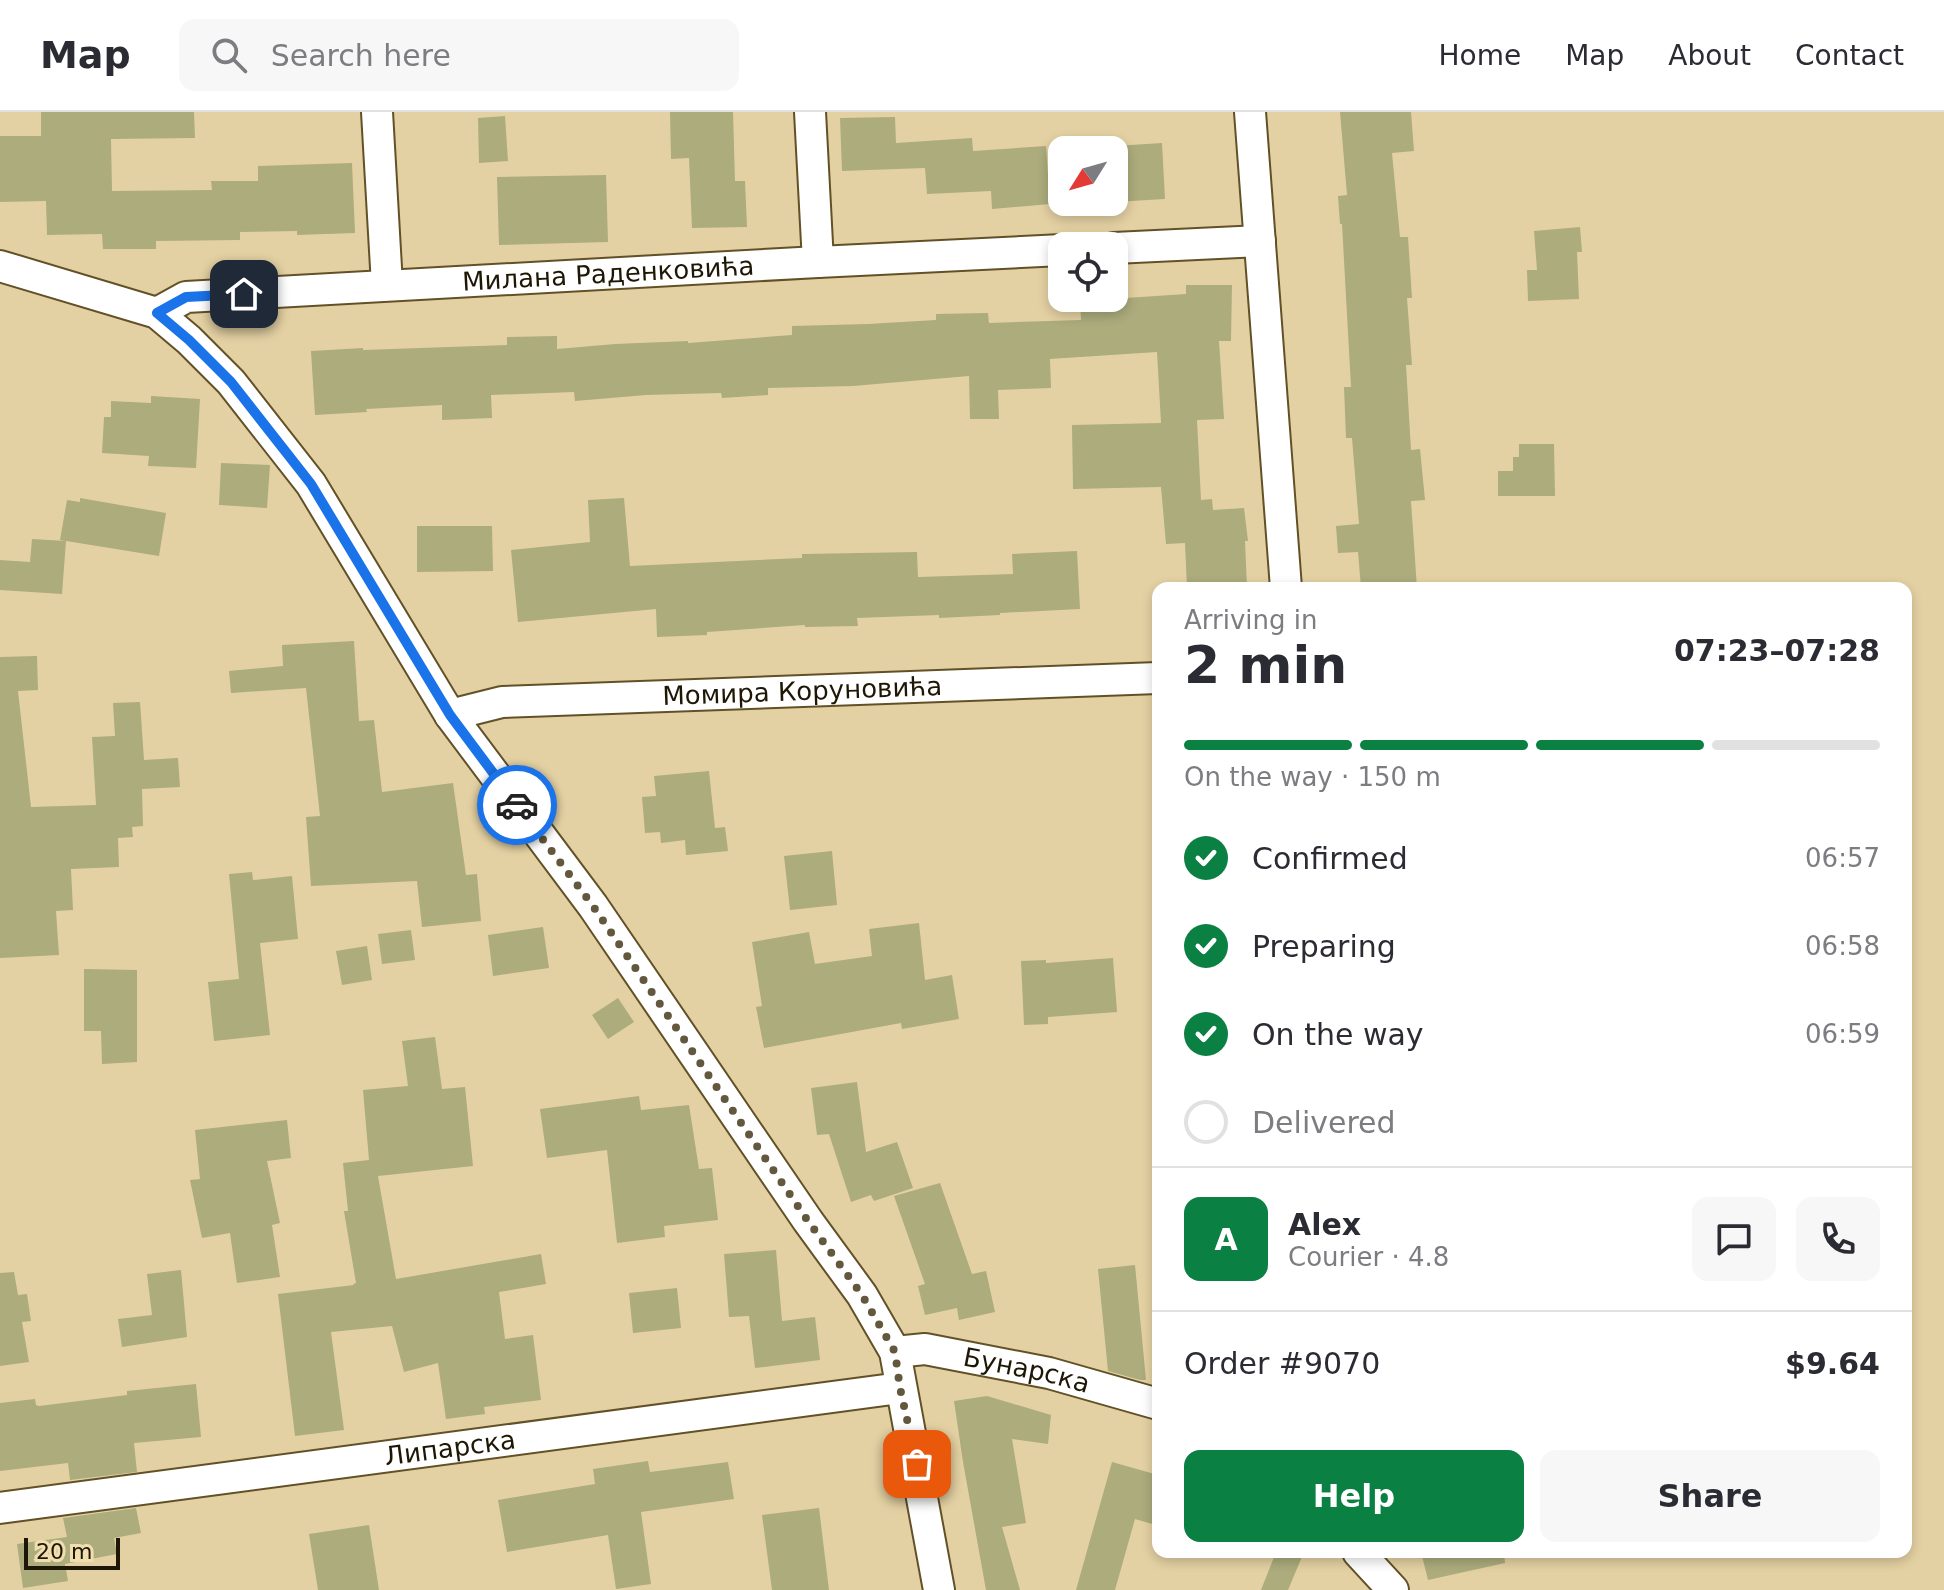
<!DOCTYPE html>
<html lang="en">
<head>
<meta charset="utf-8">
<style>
	:root { --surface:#fff; --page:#f7f7f7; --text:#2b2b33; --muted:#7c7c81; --line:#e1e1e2; --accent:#0b8043 }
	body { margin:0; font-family:"DejaVu Sans",sans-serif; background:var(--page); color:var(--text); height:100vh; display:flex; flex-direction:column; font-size:30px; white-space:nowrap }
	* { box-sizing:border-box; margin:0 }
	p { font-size:26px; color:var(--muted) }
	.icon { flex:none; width:44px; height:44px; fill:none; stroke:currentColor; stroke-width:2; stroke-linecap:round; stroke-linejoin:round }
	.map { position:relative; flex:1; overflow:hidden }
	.side { position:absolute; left:1152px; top:470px; width:760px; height:976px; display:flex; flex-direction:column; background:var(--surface); border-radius:16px; box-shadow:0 4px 12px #0003 }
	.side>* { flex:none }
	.needle { width:52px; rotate:233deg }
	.tools { position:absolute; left:1048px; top:24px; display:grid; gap:16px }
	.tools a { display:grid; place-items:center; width:80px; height:80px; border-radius:16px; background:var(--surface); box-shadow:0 4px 12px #0003; font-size:40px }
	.scale { position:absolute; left:24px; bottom:20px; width:96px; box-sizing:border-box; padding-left:8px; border:4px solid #1e1706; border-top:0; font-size:22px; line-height:28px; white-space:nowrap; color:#1e1706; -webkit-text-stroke:6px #f1deb0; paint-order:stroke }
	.pin { position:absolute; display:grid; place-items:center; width:68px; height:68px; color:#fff; margin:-34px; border-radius:16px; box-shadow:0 4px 12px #0006 }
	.courier { position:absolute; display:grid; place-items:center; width:80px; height:80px; margin:-40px; border:6px solid #1a73e8; border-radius:50%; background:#fff; color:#222; box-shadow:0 2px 10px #0007 }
	.summary em { font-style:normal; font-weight:600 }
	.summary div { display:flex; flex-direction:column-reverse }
	.summary { display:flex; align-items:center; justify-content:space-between; height:136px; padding:0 32px }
	h1 { font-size:52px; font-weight:600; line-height:60px }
	.bar { display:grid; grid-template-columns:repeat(4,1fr); gap:12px 8px; align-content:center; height:96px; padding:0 32px }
	.bar i { height:10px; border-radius:6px; background:var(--line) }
	.bar .selected { background:var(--accent) }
	.bar p { grid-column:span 4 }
	.line { display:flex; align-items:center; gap:20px; padding:0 32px; border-top:2px solid var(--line) }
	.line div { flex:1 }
	.round { display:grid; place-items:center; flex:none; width:84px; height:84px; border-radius:16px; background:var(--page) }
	ol { padding:0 32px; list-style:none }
	li { display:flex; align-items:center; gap:24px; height:88px }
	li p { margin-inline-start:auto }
	li .icon { padding:8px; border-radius:50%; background:var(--accent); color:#fff; stroke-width:4 }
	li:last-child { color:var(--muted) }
	li i { width:44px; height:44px; border:4px solid var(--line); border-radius:50% }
	.cta { display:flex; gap:16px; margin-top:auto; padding:16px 32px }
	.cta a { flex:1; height:92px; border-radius:16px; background:var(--accent); color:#fff; font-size:32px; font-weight:600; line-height:92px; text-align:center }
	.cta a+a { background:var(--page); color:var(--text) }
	header { display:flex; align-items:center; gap:48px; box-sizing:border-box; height:112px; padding:0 40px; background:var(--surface); border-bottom:2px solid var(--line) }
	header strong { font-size:38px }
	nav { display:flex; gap:44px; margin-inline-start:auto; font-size:28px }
	.search { width:560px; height:72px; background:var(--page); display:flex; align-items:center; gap:20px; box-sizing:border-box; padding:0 28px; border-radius:16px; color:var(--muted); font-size:30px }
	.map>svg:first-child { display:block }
	.building { fill:#acac7d }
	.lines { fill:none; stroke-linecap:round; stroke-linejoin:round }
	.minor-casing { stroke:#625127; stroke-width:34 }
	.minor { stroke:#fff; stroke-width:30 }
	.done { stroke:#63583d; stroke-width:8; stroke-dasharray:0 14.4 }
	.route { stroke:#1a73e8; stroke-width:10 }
	.labels { text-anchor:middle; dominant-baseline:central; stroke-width:8; stroke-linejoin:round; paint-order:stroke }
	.street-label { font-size:26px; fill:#1e1706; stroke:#f1deb0 }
</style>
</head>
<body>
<header>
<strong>Map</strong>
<div class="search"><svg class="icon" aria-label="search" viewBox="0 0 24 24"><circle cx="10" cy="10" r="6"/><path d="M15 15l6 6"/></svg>Search here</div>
<nav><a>Home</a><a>Map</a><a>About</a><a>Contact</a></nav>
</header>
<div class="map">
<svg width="1944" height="1478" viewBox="0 0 1944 1478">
	<rect width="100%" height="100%" fill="#e4d1a3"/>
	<path class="building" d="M 41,0 L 194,0 L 195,26 L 111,27 L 112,79 L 212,78 L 211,69 L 258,69 L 258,54 L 352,51 L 355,121 L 297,123 L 297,119 L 240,120 L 240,128 L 156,129 L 156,137 L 103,137 L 102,122 L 47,123 L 46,89 L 0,90 L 0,24 L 41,24 Z
		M 670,0 L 733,0 L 735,69 L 745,69 L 747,115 L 692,116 L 689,46 L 671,47 Z
		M 1340,0 L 1411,0 L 1414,39 L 1392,41 L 1400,125 L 1408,125 L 1412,186 L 1407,186 L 1412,253 L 1406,253 L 1411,338 L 1420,337 L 1425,388 L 1411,389 L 1417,476 L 1361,476 L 1358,440 L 1338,441 L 1336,414 L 1359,412 L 1352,326 L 1346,326 L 1344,275 L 1351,275 L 1342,112 L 1340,112 L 1338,84 L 1347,83 Z
		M 505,4 L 508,49 L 479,51 L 478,6 Z
		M 895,5 L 896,31 L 972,26 L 973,39 L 1046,34 L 1050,92 L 992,97 L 991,79 L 927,82 L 925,56 L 842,59 L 840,6 Z
		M 1162,31 L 1165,87 L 1114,90 L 1114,34 Z
		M 606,63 L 608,130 L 499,133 L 497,65 Z
		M 1580,115 L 1582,140 L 1577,140 L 1579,187 L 1528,189 L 1527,158 L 1537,158 L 1534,119 Z
		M 1186,173 L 1232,173 L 1231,229 L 1219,229 L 1224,307 L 1197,308 L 1201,388 L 1212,387 L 1213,398 L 1244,396 L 1248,429 L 1245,429 L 1247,476 L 1187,476 L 1185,431 L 1166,432 L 1161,375 L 1073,377 L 1072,313 L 1161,311 L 1157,240 L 1050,247 L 1051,276 L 998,278 L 999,307 L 970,307 L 969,264 L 853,274 L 768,276 L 768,283 L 722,286 L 721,281 L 646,283 L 575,289 L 574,280 L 491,283 L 492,306 L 442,308 L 442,293 L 366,297 L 367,300 L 315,303 L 311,239 L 363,236 L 363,238 L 507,233 L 507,225 L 557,224 L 557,237 L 615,232 L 688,229 L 688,231 L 792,223 L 792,214 L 868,212 L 936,208 L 936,202 L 988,201 L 989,211 L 1081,208 L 1080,189 L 1186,182 Z
		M 151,284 L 200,287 L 196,356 L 148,354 L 149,344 L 102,341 L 104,305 L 111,305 L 111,289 L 151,291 Z
		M 1519,332 L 1554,332 L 1555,384 L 1498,384 L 1498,359 L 1513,359 L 1513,345 L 1519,345 Z
		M 221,351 L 270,353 L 267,396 L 219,393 Z
		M 80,386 L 166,401 L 159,444 L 60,428 L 67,388 L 80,390 Z
		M 624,386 L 630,454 L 802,446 L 802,442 L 917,440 L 918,465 L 1013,462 L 1012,442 L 1077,439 L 1080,497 L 1000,501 L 1000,503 L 939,506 L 939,503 L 857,506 L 858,514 L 805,515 L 805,513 L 707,520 L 707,523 L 657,525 L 656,497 L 518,510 L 511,438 L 590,430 L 588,388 Z
		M 417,414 L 492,414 L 493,459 L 417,460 Z
		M 32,427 L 66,429 L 62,482 L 0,478 L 0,448 L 30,450 Z
		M 354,529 L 359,609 L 374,608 L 382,680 L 453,671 L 466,763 L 477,762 L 481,809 L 422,815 L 417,769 L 311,774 L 306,705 L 320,704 L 306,576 L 231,581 L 229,559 L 283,554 L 282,533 Z
		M 37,544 L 38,578 L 18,579 L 31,695 L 96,693 L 92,625 L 115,624 L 113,591 L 140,590 L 144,648 L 178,646 L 180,675 L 142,677 L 143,714 L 132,715 L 133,725 L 118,726 L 119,755 L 71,757 L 73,798 L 56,799 L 59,843 L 0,846 L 0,545 Z
		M 709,659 L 715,716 L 725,715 L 728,739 L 686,743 L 685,728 L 661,731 L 660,720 L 645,721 L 642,685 L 656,684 L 654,664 Z
		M 832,739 L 837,793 L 790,798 L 784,744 Z
		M 252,760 L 253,768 L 292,764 L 298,827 L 260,831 L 270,923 L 214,929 L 208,870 L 239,867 L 229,762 Z
		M 919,811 L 925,868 L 952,863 L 959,907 L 902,917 L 901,911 L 764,936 L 756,895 L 762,894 L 752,830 L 809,820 L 815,852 L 872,844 L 869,817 Z
		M 543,815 L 549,856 L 493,864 L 488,823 Z
		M 411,818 L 415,848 L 382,852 L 378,822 Z
		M 367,834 L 372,868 L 342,873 L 336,839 Z
		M 1113,846 L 1117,900 L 1048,905 L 1048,912 L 1024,913 L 1021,849 L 1046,848 L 1046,851 Z
		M 84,857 L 137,858 L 137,950 L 102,952 L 101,919 L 84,919 Z
		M 618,886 L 634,910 L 608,927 L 592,903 Z
		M 435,925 L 442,977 L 465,975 L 473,1054 L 378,1064 L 396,1167 L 541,1142 L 546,1172 L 499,1180 L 505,1227 L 533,1223 L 541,1288 L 484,1295 L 485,1302 L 446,1307 L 438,1251 L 404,1260 L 392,1214 L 331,1220 L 344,1318 L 295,1324 L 278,1182 L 354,1173 L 353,1172 L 356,1171 L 344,1099 L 348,1099 L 343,1051 L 369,1048 L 363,978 L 408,974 L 402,929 Z
		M 857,970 L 866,1040 L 897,1030 L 913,1076 L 874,1089 L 871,1083 L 851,1090 L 829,1022 L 817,1023 L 811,976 Z
		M 639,984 L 641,998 L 689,993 L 699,1057 L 712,1056 L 718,1108 L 664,1114 L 665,1125 L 617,1131 L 607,1038 L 547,1046 L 540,997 Z
		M 287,1008 L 291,1046 L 267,1049 L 280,1111 L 272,1113 L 280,1165 L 237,1171 L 230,1121 L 202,1126 L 190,1068 L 200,1067 L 195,1018 Z
		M 940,1071 L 972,1162 L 986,1159 L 995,1200 L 959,1208 L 957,1196 L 925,1203 L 918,1174 L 925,1172 L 894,1084 Z
		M 776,1138 L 782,1209 L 815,1205 L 820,1248 L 755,1256 L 749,1204 L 729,1205 L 724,1142 Z
		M 1135,1153 L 1146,1268 L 1140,1268 L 1108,1259 L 1098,1157 Z
		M 181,1158 L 187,1225 L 122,1235 L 118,1207 L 152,1203 L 147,1162 Z
		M 14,1160 L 18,1183 L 27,1182 L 31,1209 L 22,1210 L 29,1250 L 0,1254 L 0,1161 Z
		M 677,1176 L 681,1216 L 633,1221 L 629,1181 Z
		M 196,1272 L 201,1325 L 134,1331 L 137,1360 L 70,1368 L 68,1351 L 0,1359 L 0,1291 L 35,1287 L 36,1293 L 39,1294 L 127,1283 L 127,1279 Z
		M 987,1284 L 1051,1303 L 1048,1332 L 1012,1327 L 1026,1411 L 1002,1415 L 1020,1478 L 986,1478 L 963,1350 L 954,1289 Z
		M 648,1349 L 650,1360 L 728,1350 L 734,1387 L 641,1400 L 651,1472 L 616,1477 L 608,1423 L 507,1440 L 498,1388 L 595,1372 L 593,1357 Z
		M 1112,1350 L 1158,1363 L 1158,1391 L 1152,1412 L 1135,1407 L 1115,1478 L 1076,1478 Z
		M 136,1396 L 141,1421 L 114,1426 L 117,1442 L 65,1452 L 68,1469 L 23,1476 L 17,1432 L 67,1425 L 63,1406 Z
		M 819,1396 L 829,1478 L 772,1478 L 762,1403 Z
		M 369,1413 L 379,1478 L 318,1478 L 309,1422 Z
		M 1276,1440 L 1304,1440 L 1288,1478 L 1261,1478 Z
		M 1421,1440 L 1504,1440 L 1505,1451 L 1428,1468 Z"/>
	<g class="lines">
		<defs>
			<g id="minor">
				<path d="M 377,0 L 387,173"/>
				<path d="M 810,0 L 818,150"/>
				<path d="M 1250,0 L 1286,476"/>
				<path d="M 1114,136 L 1260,129"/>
				<path d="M 0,154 L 157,201 L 189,228 L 231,270 L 311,372 L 450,603 L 593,794 L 808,1109 L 862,1183 L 895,1240 L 939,1478"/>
				<path id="s1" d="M 157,201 L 186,185 L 818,150 L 1062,138"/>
				<path id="s2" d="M 450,603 L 502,590 L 1158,566"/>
				<path id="s3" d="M 895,1240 L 925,1237 L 1049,1261 L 1158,1292"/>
				<path id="s4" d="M 0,1396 L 900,1276"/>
				<path d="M 1358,1440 L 1393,1478"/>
			</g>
		</defs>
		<use href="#minor" class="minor-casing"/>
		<use href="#minor" class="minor"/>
	</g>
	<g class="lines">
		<path class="done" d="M 517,693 L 593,794 L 808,1109 L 862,1183 L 895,1240 L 900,1276 L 917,1352"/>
		<path class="route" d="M 244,182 L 186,185 L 157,201 L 189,228 L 231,270 L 311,372 L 450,603 L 517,693"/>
	</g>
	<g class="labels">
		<g class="street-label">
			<text stroke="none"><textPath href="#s1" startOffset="456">Милана Раденковића</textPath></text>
			<text stroke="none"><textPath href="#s2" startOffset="354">Момира Коруновића</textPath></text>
			<text stroke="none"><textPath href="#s3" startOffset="134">Бунарска</textPath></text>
			<text stroke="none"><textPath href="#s4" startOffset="454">Липарска</textPath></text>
		</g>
	</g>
</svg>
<div class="tools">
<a><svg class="needle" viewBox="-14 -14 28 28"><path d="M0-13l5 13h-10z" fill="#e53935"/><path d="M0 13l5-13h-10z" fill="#7c7c81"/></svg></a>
<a><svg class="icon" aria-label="locate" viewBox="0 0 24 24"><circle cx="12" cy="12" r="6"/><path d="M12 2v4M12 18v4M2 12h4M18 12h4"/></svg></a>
</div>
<div class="scale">20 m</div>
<div class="pin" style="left:917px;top:1352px;background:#ea580c"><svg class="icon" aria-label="bag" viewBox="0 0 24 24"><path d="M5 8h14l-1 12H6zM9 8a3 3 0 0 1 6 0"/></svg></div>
<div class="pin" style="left:244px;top:182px;background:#1f2937"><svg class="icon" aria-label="home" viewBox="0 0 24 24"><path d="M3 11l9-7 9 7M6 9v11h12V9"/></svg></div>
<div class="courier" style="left:517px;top:693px"><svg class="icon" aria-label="car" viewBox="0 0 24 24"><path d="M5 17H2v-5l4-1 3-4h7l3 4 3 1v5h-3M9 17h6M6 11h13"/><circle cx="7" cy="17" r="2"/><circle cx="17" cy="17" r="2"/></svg></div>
<section class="side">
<div class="summary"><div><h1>2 min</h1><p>Arriving in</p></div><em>07:23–07:28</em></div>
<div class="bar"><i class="selected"></i><i class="selected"></i><i class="selected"></i><i></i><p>On the way · 150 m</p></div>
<ol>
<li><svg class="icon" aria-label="check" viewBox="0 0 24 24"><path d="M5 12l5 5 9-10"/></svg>Confirmed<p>06:57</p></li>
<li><svg class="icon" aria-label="check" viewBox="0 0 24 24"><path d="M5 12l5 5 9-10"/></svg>Preparing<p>06:58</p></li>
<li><svg class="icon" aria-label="check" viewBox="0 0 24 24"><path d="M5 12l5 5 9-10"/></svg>On the way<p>06:59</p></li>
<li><i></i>Delivered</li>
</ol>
<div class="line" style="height:144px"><b class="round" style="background:var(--accent);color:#fff">A</b><div><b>Alex</b><p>Courier · 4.8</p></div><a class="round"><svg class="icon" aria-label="chat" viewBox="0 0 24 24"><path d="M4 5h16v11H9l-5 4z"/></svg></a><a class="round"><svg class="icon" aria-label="phone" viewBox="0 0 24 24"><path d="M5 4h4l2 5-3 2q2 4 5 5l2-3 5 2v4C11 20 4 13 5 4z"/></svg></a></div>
<div class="line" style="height:104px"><div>Order #9070</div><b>$9.64</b></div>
<div class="cta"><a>Help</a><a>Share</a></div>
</section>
</div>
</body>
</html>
